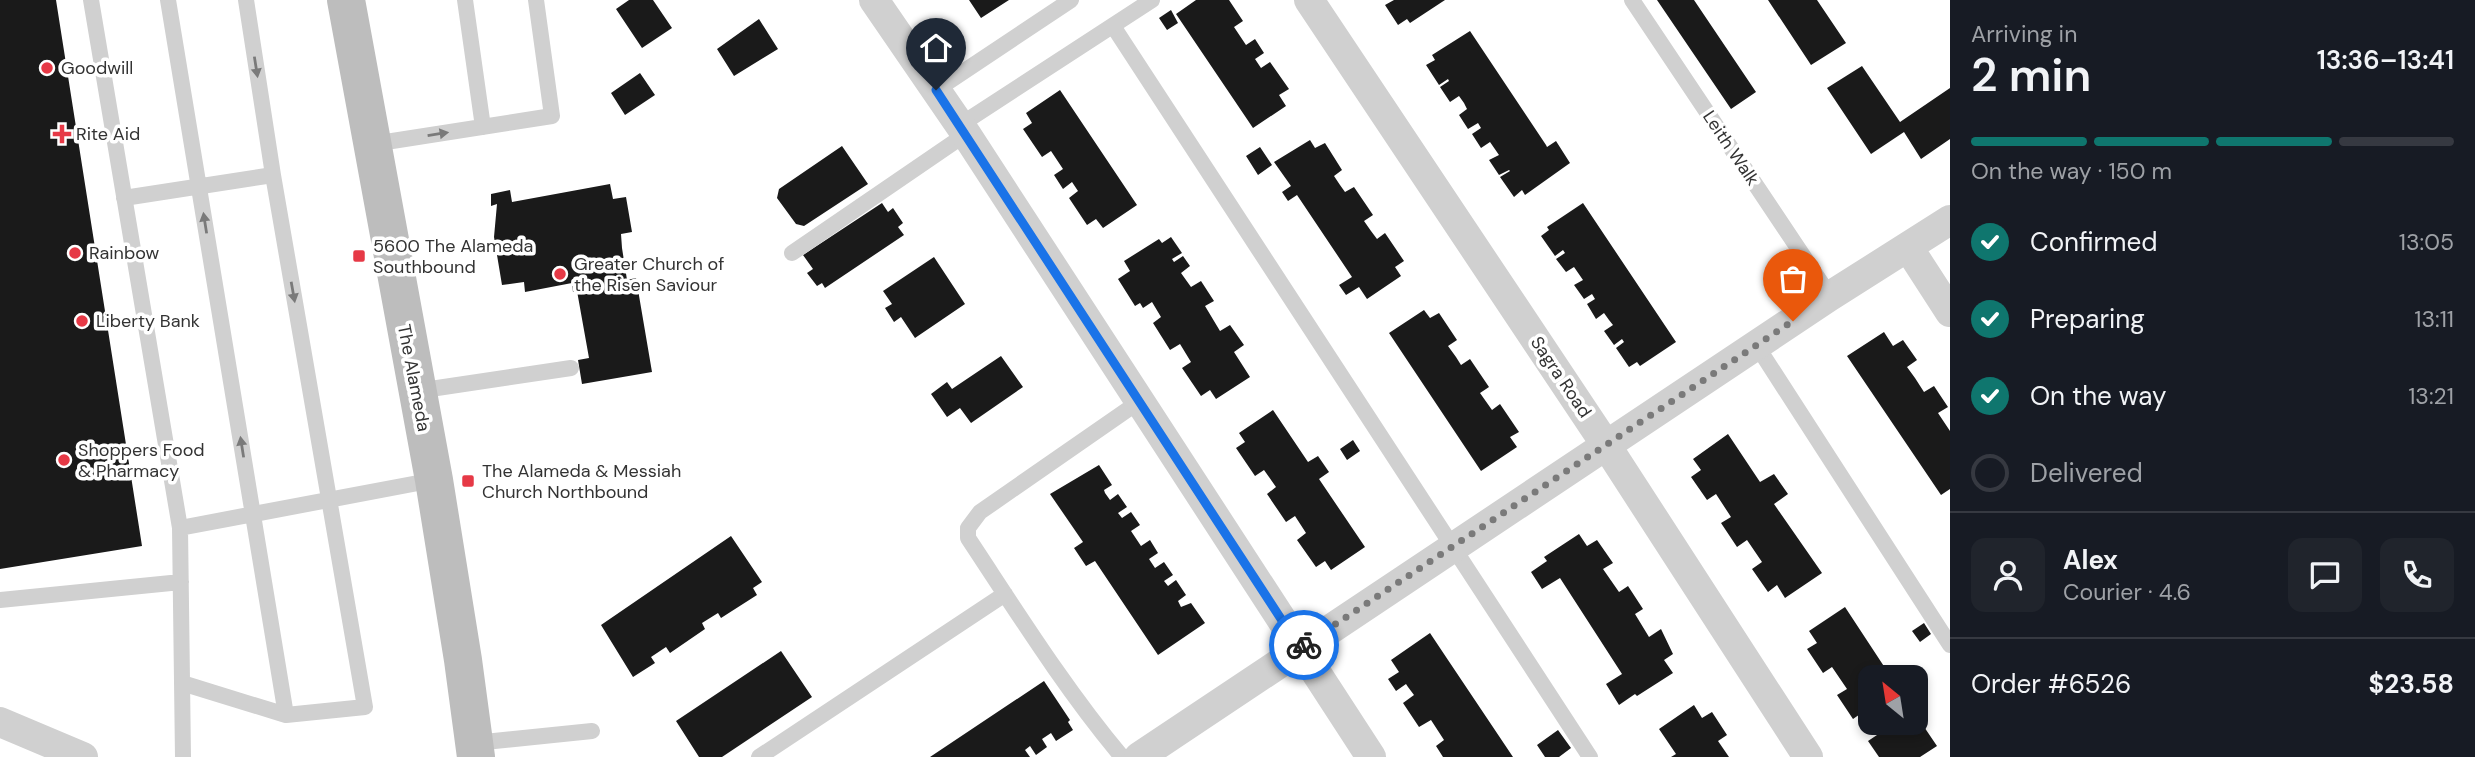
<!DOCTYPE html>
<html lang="en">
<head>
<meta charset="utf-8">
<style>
	:root { --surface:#171b24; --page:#20242c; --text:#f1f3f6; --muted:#9ea1a6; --line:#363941; --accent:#0f766e }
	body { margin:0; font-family:"DM Sans",sans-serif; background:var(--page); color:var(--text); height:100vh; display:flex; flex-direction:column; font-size:26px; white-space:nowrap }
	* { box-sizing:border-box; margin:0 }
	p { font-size:23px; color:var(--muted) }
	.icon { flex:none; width:38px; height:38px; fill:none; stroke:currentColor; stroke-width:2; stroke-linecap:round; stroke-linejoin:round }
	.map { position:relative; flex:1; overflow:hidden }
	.side { display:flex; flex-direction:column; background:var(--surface); width:525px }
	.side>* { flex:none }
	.needle { width:46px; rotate:330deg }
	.buttons { position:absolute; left:1858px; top:665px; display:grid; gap:14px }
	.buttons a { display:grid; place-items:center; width:70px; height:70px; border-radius:14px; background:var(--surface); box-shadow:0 4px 10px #0003; font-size:35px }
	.pin { position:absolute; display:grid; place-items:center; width:60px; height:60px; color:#fff; margin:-72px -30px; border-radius:50% 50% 50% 0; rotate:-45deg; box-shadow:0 0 7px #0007 }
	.pin .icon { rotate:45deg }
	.courier { position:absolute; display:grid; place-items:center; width:70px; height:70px; margin:-35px; border:5px solid #1a73e8; border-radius:50%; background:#fff; color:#222; box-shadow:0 2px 9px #0007 }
	.head em { font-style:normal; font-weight:600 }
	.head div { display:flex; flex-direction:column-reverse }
	.head { display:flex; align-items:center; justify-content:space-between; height:119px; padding:0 21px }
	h1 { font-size:46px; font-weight:600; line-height:52px }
	.bar { display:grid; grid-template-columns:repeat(4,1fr); gap:10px 7px; align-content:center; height:84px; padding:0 21px }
	.bar i { height:9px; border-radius:5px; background:var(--line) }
	.bar .selected { background:var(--accent) }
	.bar p { grid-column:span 4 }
	.line { display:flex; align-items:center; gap:18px; padding:0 21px; border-top:2px solid var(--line) }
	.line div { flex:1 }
	.round { display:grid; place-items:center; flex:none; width:74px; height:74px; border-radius:14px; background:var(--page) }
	ol { padding:0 21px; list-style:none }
	li { display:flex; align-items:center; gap:21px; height:77px }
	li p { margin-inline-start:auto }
	li .icon { padding:7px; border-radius:50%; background:var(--accent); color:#fff; stroke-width:4 }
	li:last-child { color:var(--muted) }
	li i { width:38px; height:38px; border:4px solid var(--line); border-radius:50% }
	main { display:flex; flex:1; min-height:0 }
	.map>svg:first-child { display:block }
	.building { fill:#1a1a1a }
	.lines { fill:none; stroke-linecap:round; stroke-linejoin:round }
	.service { stroke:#d0d0d0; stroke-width:16 }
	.minor { stroke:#d0d0d0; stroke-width:30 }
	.secondary { stroke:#bdbdbd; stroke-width:38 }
	.oneway { fill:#7a7a7a }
	.done { stroke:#7a7a7a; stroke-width:7; stroke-dasharray:0 12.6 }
	.route { stroke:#1a73e8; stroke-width:9 }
	.poi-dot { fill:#e63946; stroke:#fff; stroke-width:2.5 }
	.labels { text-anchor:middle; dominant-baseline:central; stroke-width:7; stroke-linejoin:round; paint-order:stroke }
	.poi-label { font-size:18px; fill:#333; stroke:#fff; text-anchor:start }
	.street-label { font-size:18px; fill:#333; stroke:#fff }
</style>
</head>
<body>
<main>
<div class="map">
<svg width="1950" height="757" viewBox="0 0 1950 757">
	<rect width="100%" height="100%" fill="#fff"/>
	<path class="building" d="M 0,0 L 56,0 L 142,546 L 0,569 Z
		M 629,0 L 653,0 L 672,28 L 642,48 L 616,9 Z
		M 969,0 L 1009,0 L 981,18 Z
		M 1196,0 L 1229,0 L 1243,21 L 1234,27 L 1246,45 L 1255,39 L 1264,53 L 1255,59 L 1261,68 L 1270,62 L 1289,89 L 1279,95 L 1286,106 L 1253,128 L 1176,14 Z
		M 1394,0 L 1445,0 L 1410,23 L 1407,19 L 1398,25 L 1385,5 Z
		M 1657,0 L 1694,0 L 1756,92 L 1731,109 Z
		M 1768,0 L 1817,0 L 1846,43 L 1811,65 Z
		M 1171,10 L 1178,23 L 1167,30 L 1159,18 Z
		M 759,19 L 778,49 L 734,76 L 717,49 Z
		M 1470,31 L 1546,145 L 1547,147 L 1556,141 L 1570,163 L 1525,195 L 1522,190 L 1514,197 L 1500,177 L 1510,171 L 1509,170 L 1499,175 L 1489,160 L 1499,155 L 1490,142 L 1481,148 L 1472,134 L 1481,128 L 1478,123 L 1468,129 L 1459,115 L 1467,109 L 1464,103 L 1459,96 L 1450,102 L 1440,87 L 1449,81 L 1448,79 L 1439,85 L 1426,65 L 1435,60 L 1432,55 Z
		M 1862,66 L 1900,122 L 1950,88 L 1950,139 L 1921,159 L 1904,132 L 1871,154 L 1827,88 Z
		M 640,73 L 655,95 L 625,115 L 611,93 Z
		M 1060,90 L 1137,205 L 1103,228 L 1096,219 L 1087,225 L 1069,198 L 1078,191 L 1072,182 L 1063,189 L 1054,175 L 1063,169 L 1051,151 L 1042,157 L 1023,129 L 1032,123 L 1026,113 Z
		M 1310,140 L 1315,148 L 1325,143 L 1342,170 L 1334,176 L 1340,185 L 1345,192 L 1354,187 L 1373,215 L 1364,221 L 1371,231 L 1377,239 L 1385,233 L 1404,261 L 1395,267 L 1401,276 L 1367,299 L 1359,287 L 1346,295 L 1339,285 L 1352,277 L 1297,195 L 1288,201 L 1282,192 L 1291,186 L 1274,162 Z
		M 842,146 L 868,184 L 804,226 L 796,224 L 777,198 L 779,189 Z
		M 1260,147 L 1272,165 L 1258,175 L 1246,156 Z
		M 610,184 L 613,199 L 626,197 L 632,232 L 621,234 L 622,248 L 627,280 L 636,278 L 652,372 L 582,384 L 578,360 L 589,358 L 577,291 L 573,292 L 572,283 L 525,292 L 524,282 L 502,285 L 494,237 L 497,204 L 491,206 L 491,194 L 510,190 L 512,202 Z
		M 882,203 L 888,212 L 893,208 L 903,223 L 898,227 L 904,235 L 825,288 L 822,283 L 817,286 L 807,273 L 813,269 L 803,255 Z
		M 1583,203 L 1676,342 L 1640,366 L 1637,362 L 1629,367 L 1616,348 L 1624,342 L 1622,339 L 1614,345 L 1604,331 L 1613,325 L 1609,320 L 1604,313 L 1596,319 L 1587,304 L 1595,299 L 1592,294 L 1584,299 L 1574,285 L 1583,280 L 1574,267 L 1566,272 L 1556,259 L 1565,253 L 1563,250 L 1555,256 L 1541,236 L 1549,230 L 1547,227 Z
		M 1171,237 L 1182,253 L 1172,259 L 1174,262 L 1183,256 L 1190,266 L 1181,273 L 1191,287 L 1201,281 L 1214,301 L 1205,306 L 1220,331 L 1230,325 L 1244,345 L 1234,352 L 1250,377 L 1216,399 L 1210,390 L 1201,396 L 1182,368 L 1191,362 L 1180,344 L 1170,350 L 1153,323 L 1161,317 L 1152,302 L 1143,308 L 1140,303 L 1135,306 L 1118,279 L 1130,271 L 1124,261 L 1159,239 L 1162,243 Z
		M 934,257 L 965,304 L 915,338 L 901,317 L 894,322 L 885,308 L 892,304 L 883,291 Z
		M 1424,310 L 1430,318 L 1439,313 L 1457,340 L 1448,346 L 1456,357 L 1461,365 L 1470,359 L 1489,387 L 1480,393 L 1492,410 L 1500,404 L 1519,432 L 1510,437 L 1517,447 L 1481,471 L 1389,333 Z
		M 1884,332 L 1893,346 L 1903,340 L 1917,360 L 1907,367 L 1915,378 L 1924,392 L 1934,386 L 1948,407 L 1938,413 L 1950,431 L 1950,489 L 1941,495 L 1847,356 Z
		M 1001,356 L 1023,387 L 971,423 L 960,408 L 947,417 L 931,394 L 947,382 L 952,389 Z
		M 1273,410 L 1308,462 L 1318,456 L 1329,472 L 1319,479 L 1365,547 L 1331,570 L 1325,561 L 1316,567 L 1297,540 L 1306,533 L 1295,516 L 1286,522 L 1267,494 L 1276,487 L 1264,470 L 1255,476 L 1236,448 L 1245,442 L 1239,433 Z
		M 1728,434 L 1760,482 L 1774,474 L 1788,494 L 1774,504 L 1822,573 L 1785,598 L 1777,585 L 1768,592 L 1752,569 L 1762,562 L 1747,540 L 1737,547 L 1721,523 L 1731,517 L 1716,494 L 1707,500 L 1691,477 L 1701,470 L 1693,459 Z
		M 1353,440 L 1360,451 L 1347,460 L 1340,449 Z
		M 1099,465 L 1112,485 L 1104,490 L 1105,493 L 1110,500 L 1118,494 L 1127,507 L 1118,513 L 1122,518 L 1131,512 L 1140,525 L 1131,531 L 1141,546 L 1150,540 L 1158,553 L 1149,559 L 1155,568 L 1164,562 L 1173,575 L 1164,581 L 1168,586 L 1176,580 L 1186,595 L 1178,601 L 1181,607 L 1191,603 L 1205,623 L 1158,655 L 1095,561 L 1086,566 L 1074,548 L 1083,542 L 1050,494 Z
		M 1579,534 L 1587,546 L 1597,540 L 1613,563 L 1603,569 L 1619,592 L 1628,586 L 1643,609 L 1635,614 L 1649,637 L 1661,629 L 1673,654 L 1664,660 L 1673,673 L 1637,696 L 1635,694 L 1619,705 L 1606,684 L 1622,674 L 1560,578 L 1542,589 L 1531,572 L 1547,561 L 1544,557 Z
		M 731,536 L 762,582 L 753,588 L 757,595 L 721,618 L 718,613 L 702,623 L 705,629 L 670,653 L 666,647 L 651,657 L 655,663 L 633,677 L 601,625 Z
		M 1845,607 L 1891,677 L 1871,677 L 1871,723 L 1916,723 L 1916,715 L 1937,746 L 1920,757 L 1879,757 L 1868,741 L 1877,735 L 1863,712 L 1853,719 L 1837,695 L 1847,689 L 1832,667 L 1823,673 L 1807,649 L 1817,643 L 1809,631 Z
		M 1924,623 L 1931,634 L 1920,642 L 1912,631 Z
		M 1430,633 L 1448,660 L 1513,757 L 1443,757 L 1436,746 L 1444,740 L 1431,720 L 1419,727 L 1403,703 L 1414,695 L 1408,687 L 1406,684 L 1396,691 L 1388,679 L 1399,672 L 1391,660 Z
		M 781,651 L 812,697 L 722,757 L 699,757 L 676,721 Z
		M 1044,681 L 1070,720 L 1068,722 L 1073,730 L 1056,741 L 1051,733 L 1042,739 L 1047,747 L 1036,755 L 1030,746 L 1025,750 L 1030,757 L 930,757 Z
		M 1694,705 L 1702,718 L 1712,712 L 1727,735 L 1718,741 L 1729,757 L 1671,757 L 1676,754 L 1659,729 Z
		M 1558,730 L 1571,748 L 1559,757 L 1545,757 L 1537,745 Z"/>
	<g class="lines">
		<path class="service" d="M 91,0 L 180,528 L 183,757
			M 168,0 L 286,715 L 365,707 L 273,175 L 246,0
			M 465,0 L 483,127
			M 1632,0 L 1830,296
			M 1113,26 L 1590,757
			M 936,90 L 1071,0
			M 960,125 L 1152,0
			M 373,144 L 552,116 L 536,0
			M 124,198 L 273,175
			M 792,253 L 966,134
			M 1757,346 L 1950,645
			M 417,391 L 571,368
			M 180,528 L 434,480
			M 0,600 L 181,582
			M 182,683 L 286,715
			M 475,743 L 592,731
			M 759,757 L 1005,594
			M 1122,757 C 1065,689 1017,612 968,538 L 968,528 L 980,512 L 1140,401"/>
		<path class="minor" d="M 874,0 L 966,134 L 1371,757
			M 1309,0 L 1606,445 L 1808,757
			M 1908,247 L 1950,312
			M 0,722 L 83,757
			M 1139,757 L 1830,296 L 1950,220"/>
		<path class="secondary" d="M 346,0 L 434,480 L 463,660 L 476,757"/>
	</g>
	<defs><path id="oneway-solid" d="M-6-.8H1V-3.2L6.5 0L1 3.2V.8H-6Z" transform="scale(1.75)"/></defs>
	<g class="oneway">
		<use href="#oneway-solid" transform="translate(256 67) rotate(81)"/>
		<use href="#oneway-solid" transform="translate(438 134) rotate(-9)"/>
		<use href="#oneway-solid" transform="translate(205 223) rotate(-99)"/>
		<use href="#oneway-solid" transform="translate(293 292) rotate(80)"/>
		<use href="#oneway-solid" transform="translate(242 447) rotate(-99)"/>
	</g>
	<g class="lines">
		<path class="done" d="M 1304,645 L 1793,321"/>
		<path class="route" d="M 936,90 L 1300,648 L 1304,645"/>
	</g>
	<g class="poi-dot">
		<circle cx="47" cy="68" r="7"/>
		<path d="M58.5 123.5h7v7h7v7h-7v7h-7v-7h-7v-7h7z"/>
		<circle cx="75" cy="253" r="7"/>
		<rect x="352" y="249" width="14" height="14" rx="3.5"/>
		<circle cx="560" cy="274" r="7"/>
		<circle cx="82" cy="321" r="7"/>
		<circle cx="64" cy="460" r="7"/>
		<rect x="461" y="474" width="14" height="14" rx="3.5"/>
	</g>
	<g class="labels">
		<g class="poi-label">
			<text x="61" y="68">Goodwill</text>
			<text x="76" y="134">Rite Aid</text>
			<text x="373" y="246">5600 The Alameda<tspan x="373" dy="21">Southbound</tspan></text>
			<text x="89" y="253">Rainbow</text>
			<text x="574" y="264">Greater Church of<tspan x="574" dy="21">the Risen Saviour</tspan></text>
			<text x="96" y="321">Liberty Bank</text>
			<text x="78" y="450">Shoppers Food<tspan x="78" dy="21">&amp; Pharmacy</tspan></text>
			<text x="482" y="471">The Alameda &amp; Messiah<tspan x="482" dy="21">Church Northbound</tspan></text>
		</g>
		<g class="street-label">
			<text transform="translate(1731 148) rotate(56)">Leith Walk</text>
			<text transform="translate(1561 377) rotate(56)">Sagra Road</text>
			<text transform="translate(414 378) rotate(79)">The Alameda</text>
		</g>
	</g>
</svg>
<div class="buttons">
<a><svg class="needle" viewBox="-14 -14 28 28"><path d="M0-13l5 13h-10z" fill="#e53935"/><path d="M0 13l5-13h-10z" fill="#9ea1a6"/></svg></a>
</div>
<div class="pin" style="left:1793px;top:321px;background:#ea580c"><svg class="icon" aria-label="bag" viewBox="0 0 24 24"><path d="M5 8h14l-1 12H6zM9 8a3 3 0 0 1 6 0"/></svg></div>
<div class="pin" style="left:936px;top:90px;background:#1f2937"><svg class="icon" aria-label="home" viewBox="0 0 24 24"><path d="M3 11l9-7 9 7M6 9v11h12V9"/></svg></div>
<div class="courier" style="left:1304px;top:645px"><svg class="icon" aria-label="bike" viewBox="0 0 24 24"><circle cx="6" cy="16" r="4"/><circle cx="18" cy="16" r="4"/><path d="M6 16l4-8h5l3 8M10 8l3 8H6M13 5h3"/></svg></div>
</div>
<section class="side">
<div class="head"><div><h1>2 min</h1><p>Arriving in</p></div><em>13:36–13:41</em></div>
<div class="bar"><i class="selected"></i><i class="selected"></i><i class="selected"></i><i></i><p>On the way · 150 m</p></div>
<ol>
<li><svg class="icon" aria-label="check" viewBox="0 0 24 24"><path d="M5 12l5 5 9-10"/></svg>Confirmed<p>13:05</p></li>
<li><svg class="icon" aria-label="check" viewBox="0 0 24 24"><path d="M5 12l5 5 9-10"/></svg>Preparing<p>13:11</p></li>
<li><svg class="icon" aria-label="check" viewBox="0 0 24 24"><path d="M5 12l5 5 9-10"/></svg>On the way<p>13:21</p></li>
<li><i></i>Delivered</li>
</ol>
<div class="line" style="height:126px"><a class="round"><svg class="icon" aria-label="person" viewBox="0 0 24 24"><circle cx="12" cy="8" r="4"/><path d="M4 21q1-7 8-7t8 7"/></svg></a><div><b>Alex</b><p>Courier · 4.6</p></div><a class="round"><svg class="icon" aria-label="chat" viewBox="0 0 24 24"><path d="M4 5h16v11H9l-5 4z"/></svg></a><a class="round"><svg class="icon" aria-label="phone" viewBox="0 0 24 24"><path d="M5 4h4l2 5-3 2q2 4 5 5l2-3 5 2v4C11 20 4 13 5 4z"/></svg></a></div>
<div class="line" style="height:91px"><div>Order #6526</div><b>$23.58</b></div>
</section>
</main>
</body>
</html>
